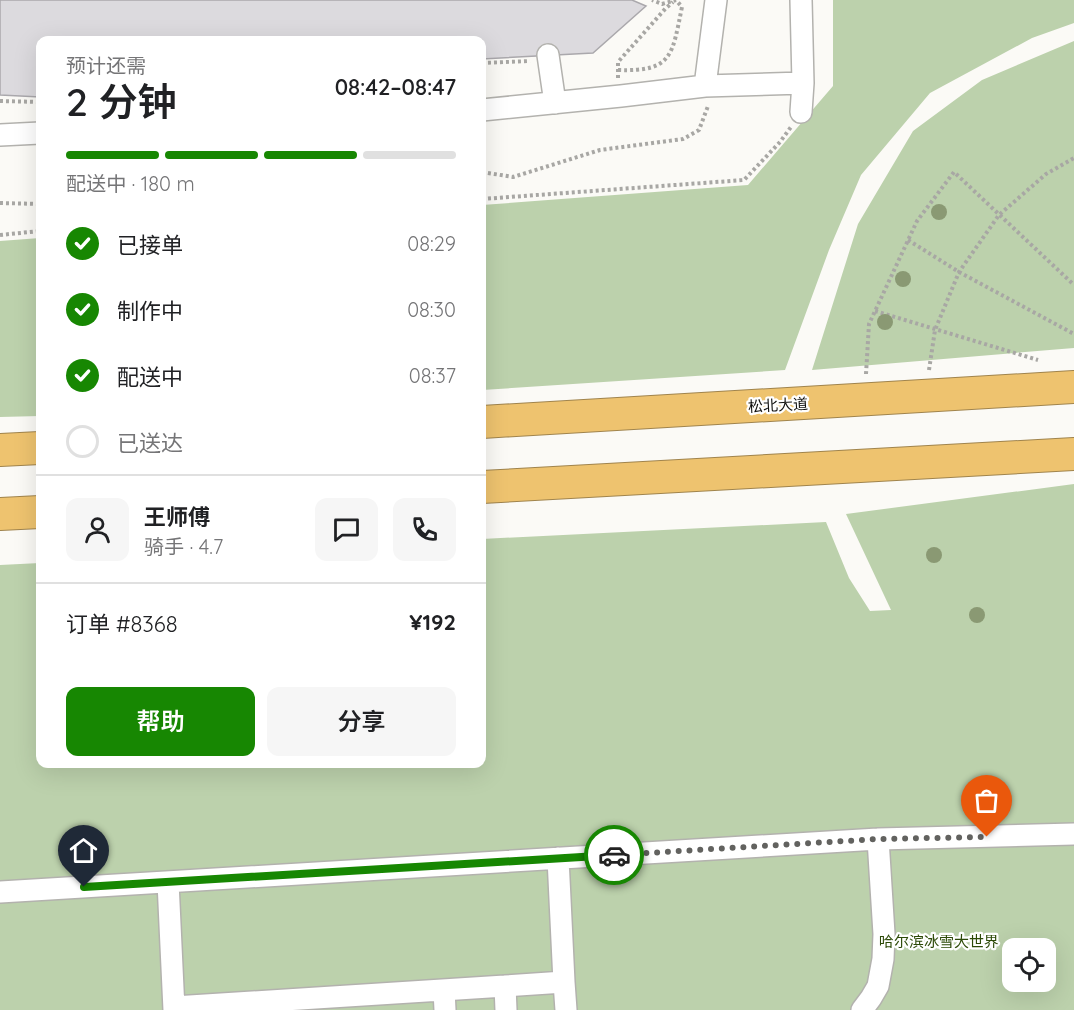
<!DOCTYPE html>
<html lang="zh">
<head>
<meta charset="utf-8">
<style>
	:root { --surface:#fff; --page:#f6f6f6; --text:#202124; --muted:#757577; --line:#e0e0e0; --accent:#178702 }
	body { margin:0; font-family:Quicksand,"Noto Sans SC",sans-serif; background:var(--page); color:var(--text); height:100vh; display:flex; flex-direction:column; font-size:22px; white-space:nowrap }
	* { box-sizing:border-box; margin:0 }
	p { font-size:20px; color:var(--muted) }
	.icon { flex:none; width:33px; height:33px; fill:none; stroke:currentColor; stroke-width:2; stroke-linecap:round; stroke-linejoin:round }
	.map { position:relative; flex:1; overflow:hidden }
	.panel { position:absolute; left:36px; top:36px; width:450px; height:732px; display:flex; flex-direction:column; background:var(--surface); border-radius:12px; box-shadow:0 6px 24px #0002 }
	.panel>* { flex:none }
	.tools { position:absolute; left:1002px; top:938px; display:grid; gap:12px }
	.tools a { display:grid; place-items:center; width:54px; height:54px; border-radius:12px; background:var(--surface); box-shadow:0 6px 24px #0002; font-size:30px }
	.pin { position:absolute; display:grid; place-items:center; width:51px; height:51px; color:#fff; margin:-62px -26px; border-radius:50% 50% 50% 0; rotate:-45deg; box-shadow:0 0 6px #0007 }
	.pin .icon { rotate:45deg }
	.courier { position:absolute; display:grid; place-items:center; width:60px; height:60px; margin:-30px; border:4px solid #178702; border-radius:50%; background:#fff; color:#222; box-shadow:0 2px 8px #0007 }
	.overview em { font-style:normal; font-weight:600 }
	.overview div { display:flex; flex-direction:column-reverse }
	.overview { display:flex; align-items:center; justify-content:space-between; height:102px; padding:0 30px }
	h1 { font-size:39px; font-weight:600; line-height:45px }
	.bar { display:grid; grid-template-columns:repeat(4,1fr); gap:9px 6px; align-content:center; height:72px; padding:0 30px }
	.bar i { height:8px; border-radius:4px; background:var(--line) }
	.bar .selected { background:var(--accent) }
	.bar p { grid-column:span 4 }
	.line { display:flex; align-items:center; gap:15px; padding:0 30px; border-top:2px solid var(--line) }
	.line div { flex:1 }
	.round { display:grid; place-items:center; flex:none; width:63px; height:63px; border-radius:12px; background:var(--page) }
	ol { padding:0 30px; list-style:none }
	li { display:flex; align-items:center; gap:18px; height:66px }
	li p { margin-inline-start:auto }
	li .icon { padding:6px; border-radius:50%; background:var(--accent); color:#fff; stroke-width:4 }
	li:last-child { color:var(--muted) }
	li i { width:33px; height:33px; border:3px solid var(--line); border-radius:50% }
	.primary-button { display:flex; gap:12px; margin-top:auto; padding:12px 30px }
	.primary-button a { flex:1; height:69px; border-radius:12px; background:var(--accent); color:#fff; font-size:24px; font-weight:600; line-height:69px; text-align:center }
	.primary-button a+a { background:var(--page); color:var(--text) }
	.map>svg:first-child { display:block }
	.green { fill:#bcd1ac; fill-rule:evenodd }
	.building { fill:#dcdade; stroke:#aaa8ac; stroke-width:1.5 }
	.lines { fill:none; stroke-linecap:round; stroke-linejoin:round }
	.minor-casing { stroke:#b3b2ae; stroke-width:24 }
	.highway-casing { stroke:#a0844d; stroke-width:34 }
	.path { stroke:#a8a7a4; stroke-width:4; stroke-dasharray:3 3; stroke-linecap:butt }
	.minor { stroke:#fff; stroke-width:21 }
	.highway { stroke:#eec36f; stroke-width:32 }
	.tree { fill:#8a9973 }
	.done { stroke:#62625f; stroke-width:6; stroke-dasharray:0 10.8 }
	.route { stroke:#178702; stroke-width:8 }
	.labels { text-anchor:middle; dominant-baseline:central; stroke-width:4.5; stroke-linejoin:round; paint-order:stroke }
	.street-label { font-size:15px; fill:#10100e; stroke:#fff }
	.park-label { font-size:15px; fill:#2d4a08; stroke:#fff }
</style>
</head>
<body>
<div class="map">
<svg width="1074" height="1010" viewBox="0 0 1074 1010">
	<rect width="100%" height="100%" fill="#fbfaf6"/>
	<path class="green" d="M 833,0 L 1074,0 L 1074,23 L 1032,38 L 930,93 L 861,175 L 829,250 L 785,370 L 482,390 L 482,205 L 748,185 L 833,86 Z
		M 1074,41 L 1074,348 L 812,370 L 858,224 L 913,131 L 982,80 Z
		M 40,238 L 40,416 L 0,417 L 0,241 Z
		M 1074,484 L 1074,1010 L 0,1010 L 0,565 L 40,563 L 40,764 L 482,764 L 482,539 L 826,522 L 849,578 L 870,611 L 891,610 L 846,514 ZM 1012,948 L 1046,948 L 1046,981 L 1012,981 Z"/>
	<path class="building" d="M 0,0 L 632,0 L 646,6 L 593,53 L 482,59 L 482,40 L 40,40 L 40,97 L 0,95 Z"/>
	<g class="lines">
		<defs>
			<path id="minor" d="M 801,0 L 803,83 L 801,112
				M 548,55 L 555,103
				M 705,86 L 803,83
				M 482,110 L 621,96 L 705,86 L 716,0
				M 0,135 L 40,133
				M 168,882 L 174,1010
				M 0,892 L 878,839 L 1074,834
				M 564,982 L 566,1010
				M 444,990 L 445,1010
				M 174,1007 L 505,986
				M 506,1010 L 505,986 L 564,982 L 558,858
				M 862,1010 L 871,998 L 878,986 L 883,959 L 884,934 L 878,839"/>
			<path id="highway" d="M 482,422 L 1074,387
				M 0,450 L 40,448
				M 482,487 L 1074,454
				M 0,514 L 40,512"/>
		</defs>
		<use href="#minor" class="minor-casing"/>
		<use href="#highway" class="highway-casing"/>
		<path class="path" d="M 482,63 L 530,61
			M 618,70 C 673,72 672,55 682,7 L 676,0 L 662,4 L 652,0
			M 618,78 L 618,62 L 666,8 L 673,2
			M 0,101 L 40,102
			M 482,172 L 513,177 L 600,150 L 683,139 L 699,130 L 708,106
			M 482,199 L 744,180 L 780,142 L 791,127
			M 0,203 L 40,204
			M 0,235 L 40,231
			M 908,240 L 959,272 L 1074,334
			M 875,311 L 1038,360
			M 929,370 L 935,330 L 959,272 L 999,215 L 1046,174 L 1074,158
			M 866,374 L 869,324 L 917,221 L 954,172 L 1074,285"/>
		<use href="#minor" class="minor"/>
		<use href="#highway" class="highway"/>
	</g>
	<g class="tree">
		<circle cx="939" cy="212" r="8"/>
		<circle cx="903" cy="279" r="8"/>
		<circle cx="885" cy="322" r="8"/>
		<circle cx="934" cy="555" r="8"/>
		<circle cx="977" cy="615" r="8"/>
	</g>
	<g class="lines">
		<path class="done" d="M 614,855 L 878,839 L 987,837"/>
		<path class="route" d="M 84,887 L 614,855"/>
	</g>
	<g class="labels">
		<g class="street-label">
			<text transform="translate(778 405) rotate(-3)">松北大道</text>
		</g>
		<g class="park-label">
			<text x="939" y="941">哈尔滨冰雪大世界</text>
		</g>
	</g>
</svg>
<div class="tools">
<a><svg class="icon" aria-label="locate" viewBox="0 0 24 24"><circle cx="12" cy="12" r="6"/><path d="M12 2v4M12 18v4M2 12h4M18 12h4"/></svg></a>
</div>
<div class="pin" style="left:987px;top:837px;background:#ea580c"><svg class="icon" aria-label="bag" viewBox="0 0 24 24"><path d="M5 8h14l-1 12H6zM9 8a3 3 0 0 1 6 0"/></svg></div>
<div class="pin" style="left:84px;top:887px;background:#1f2937"><svg class="icon" aria-label="home" viewBox="0 0 24 24"><path d="M3 11l9-7 9 7M6 9v11h12V9"/></svg></div>
<div class="courier" style="left:614px;top:855px"><svg class="icon" aria-label="car" viewBox="0 0 24 24"><path d="M5 17H2v-5l4-1 3-4h7l3 4 3 1v5h-3M9 17h6M6 11h13"/><circle cx="7" cy="17" r="2"/><circle cx="17" cy="17" r="2"/></svg></div>
<section class="panel">
<div class="overview"><div><h1>2 分钟</h1><p>预计还需</p></div><em>08:42–08:47</em></div>
<div class="bar"><i class="selected"></i><i class="selected"></i><i class="selected"></i><i></i><p>配送中 · 180 m</p></div>
<ol>
<li><svg class="icon" aria-label="check" viewBox="0 0 24 24"><path d="M5 12l5 5 9-10"/></svg>已接单<p>08:29</p></li>
<li><svg class="icon" aria-label="check" viewBox="0 0 24 24"><path d="M5 12l5 5 9-10"/></svg>制作中<p>08:30</p></li>
<li><svg class="icon" aria-label="check" viewBox="0 0 24 24"><path d="M5 12l5 5 9-10"/></svg>配送中<p>08:37</p></li>
<li><i></i>已送达</li>
</ol>
<div class="line" style="height:108px"><a class="round"><svg class="icon" aria-label="person" viewBox="0 0 24 24"><circle cx="12" cy="8" r="4"/><path d="M4 21q1-7 8-7t8 7"/></svg></a><div><b>王师傅</b><p>骑手 · 4.7</p></div><a class="round"><svg class="icon" aria-label="chat" viewBox="0 0 24 24"><path d="M4 5h16v11H9l-5 4z"/></svg></a><a class="round"><svg class="icon" aria-label="phone" viewBox="0 0 24 24"><path d="M5 4h4l2 5-3 2q2 4 5 5l2-3 5 2v4C11 20 4 13 5 4z"/></svg></a></div>
<div class="line" style="height:78px"><div>订单 #8368</div><b>¥192</b></div>
<div class="primary-button"><a>帮助</a><a>分享</a></div>
</section>
</div>
</body>
</html>
